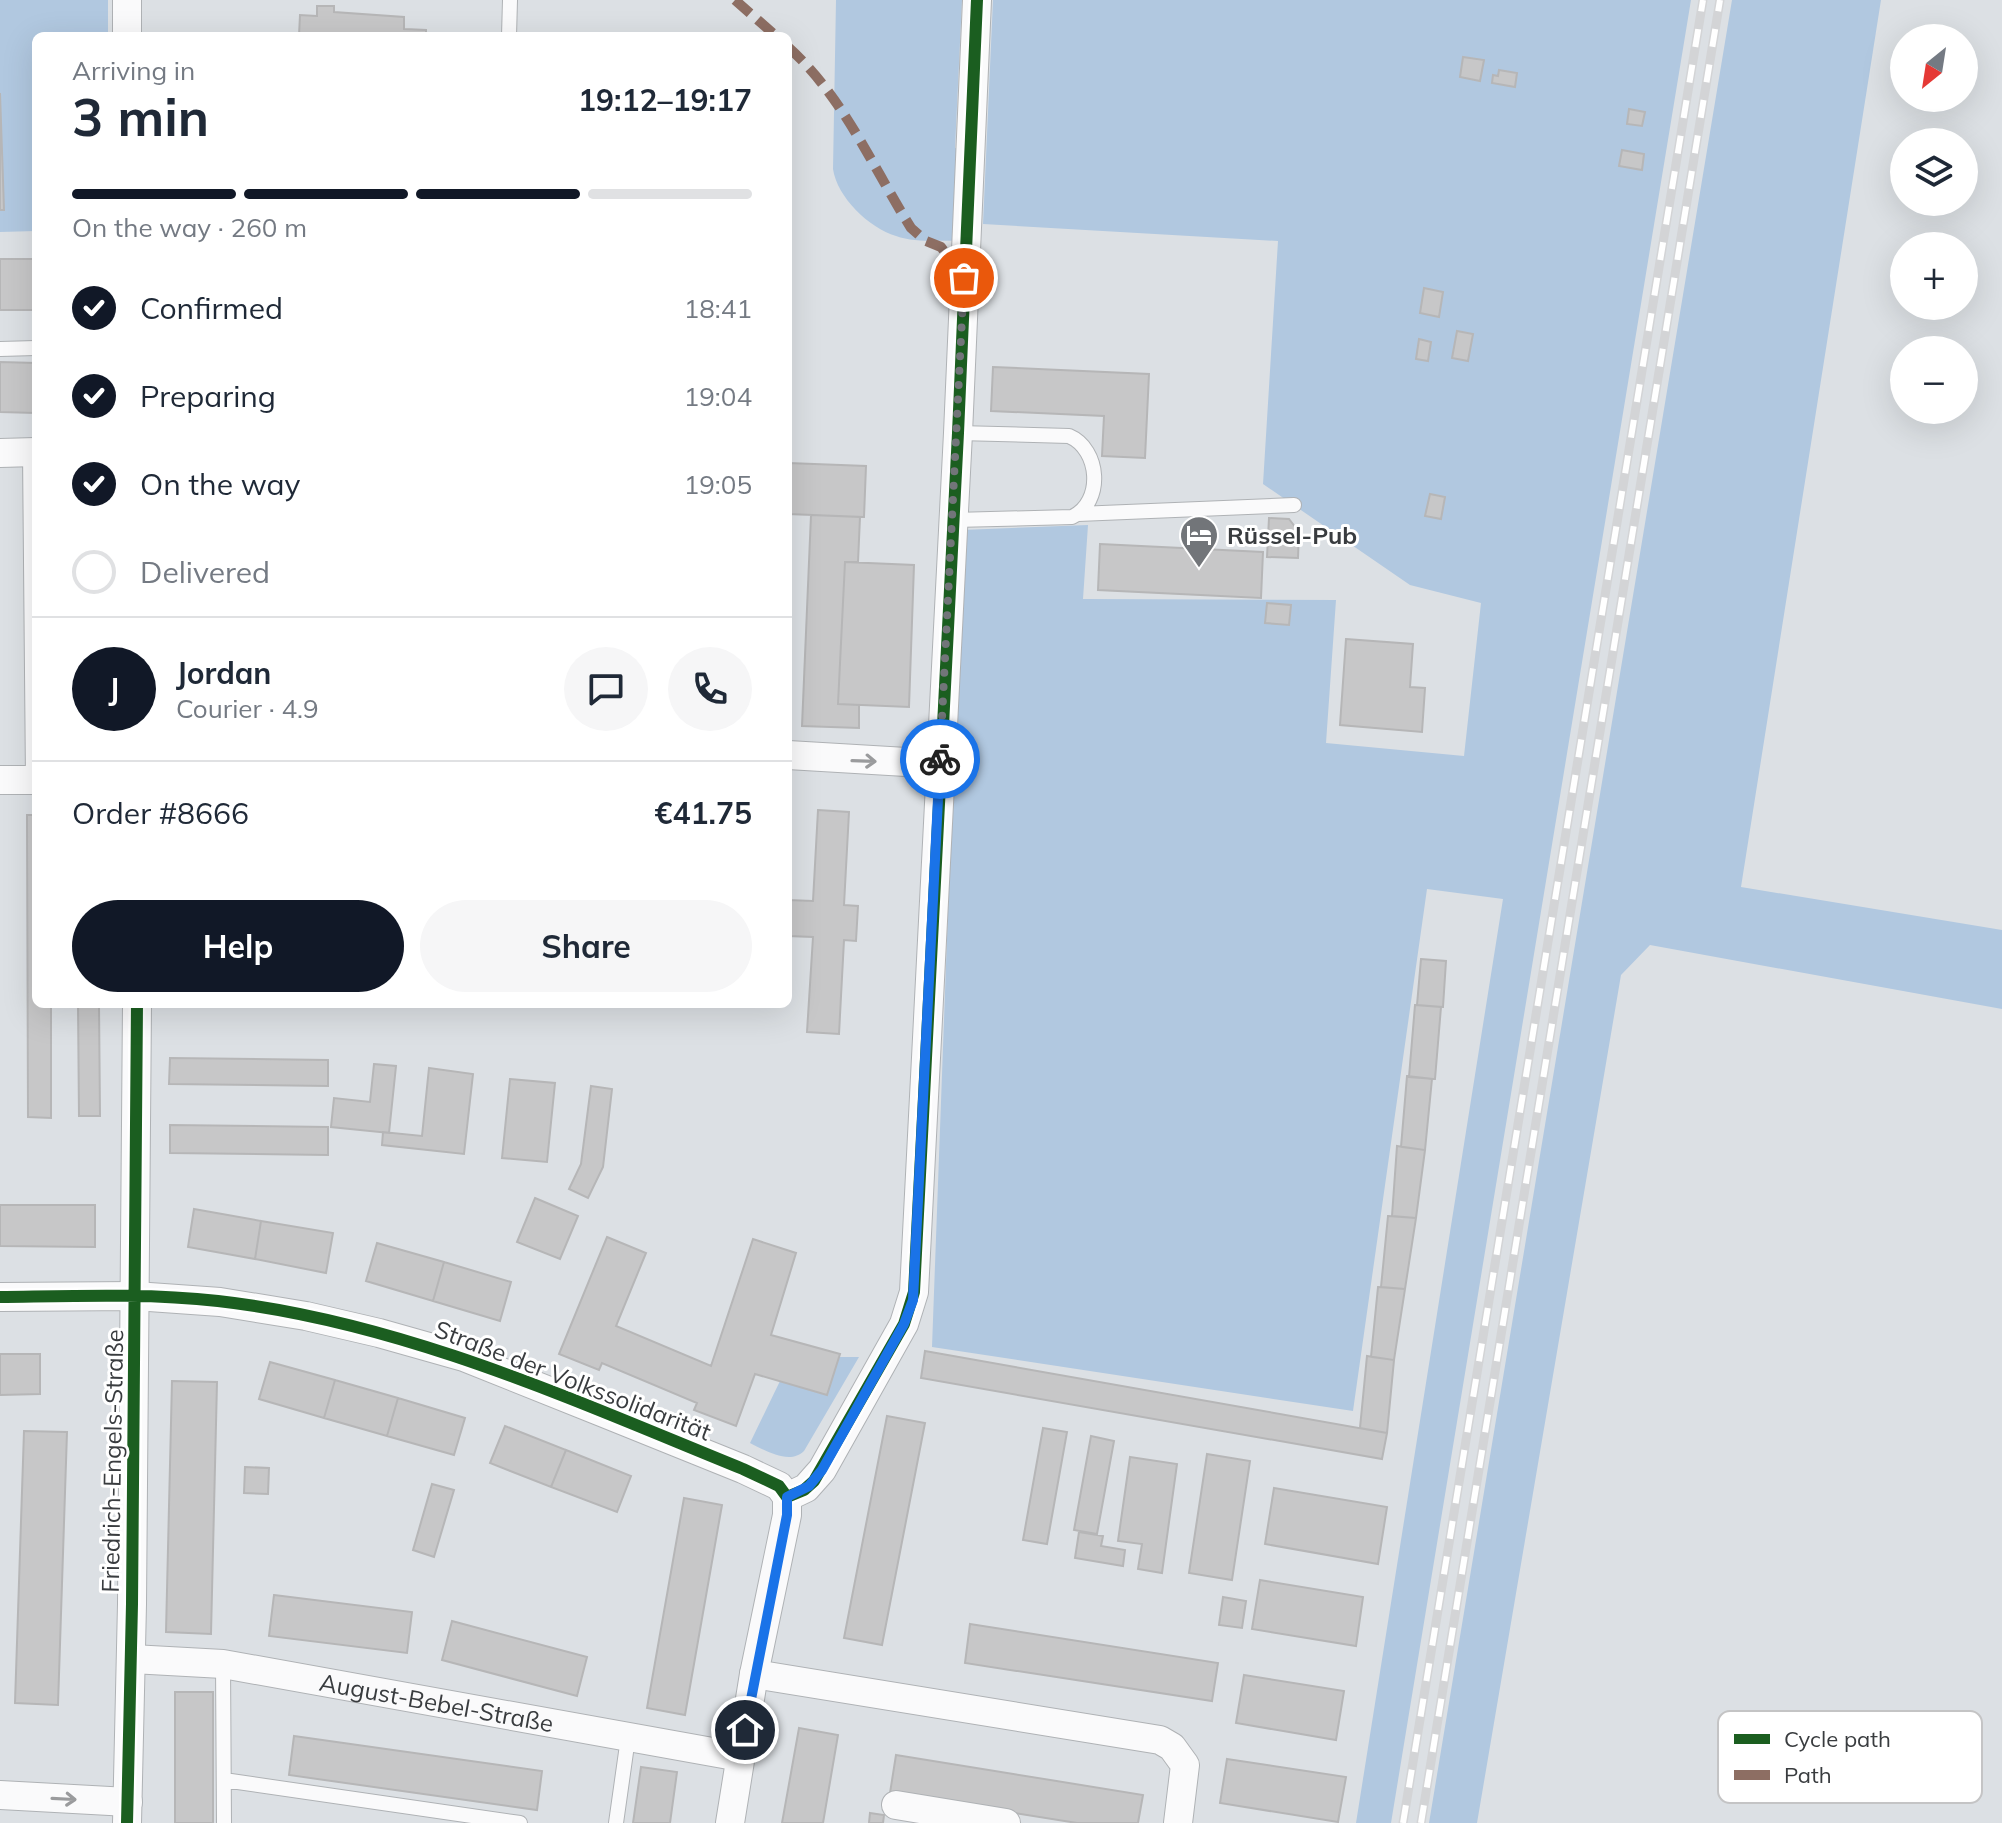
<!DOCTYPE html>
<html lang="en">
<head>
<meta charset="utf-8">
<style>
	:root { --surface:#fff; --page:#f6f6f7; --text:#1f2937; --muted:#747a83; --line:#e0e1e3; --accent:#111827 }
	body { margin:0; font-family:Mulish,sans-serif; background:var(--page); color:var(--text); height:100vh; display:flex; flex-direction:column; font-size:30px; white-space:nowrap }
	* { box-sizing:border-box; margin:0 }
	p { font-size:26px; color:var(--muted) }
	.icon { flex:none; width:44px; height:44px; fill:none; stroke:currentColor; stroke-width:2; stroke-linecap:round; stroke-linejoin:round }
	.map { position:relative; flex:1; overflow:hidden }
	.drawer { position:absolute; left:32px; top:32px; width:760px; height:976px; display:flex; flex-direction:column; background:var(--surface); border-radius:12px; box-shadow:0 8px 32px #0002 }
	.drawer>* { flex:none }
	.needle { width:52px; rotate:210deg }
	.fabs { position:absolute; left:1890px; top:24px; display:grid; gap:16px }
	.fabs a { display:grid; place-items:center; width:88px; height:88px; border-radius:50%; background:var(--surface); box-shadow:0 8px 32px #0002; font-size:40px }
	.pin { position:absolute; display:grid; place-items:center; width:68px; height:68px; color:#fff; margin:-34px; border:4px solid #fff; border-radius:50%; box-shadow:0 2px 8px #0007 }
	.courier { position:absolute; display:grid; place-items:center; width:80px; height:80px; margin:-40px; border:6px solid #1a73e8; border-radius:50%; background:#fff; color:#222; box-shadow:0 2px 10px #0007 }
	.head em { font-style:normal; font-weight:700 }
	.head div { display:flex; flex-direction:column-reverse }
	.head { display:flex; align-items:center; justify-content:space-between; height:136px; padding:0 40px }
	h1 { font-size:52px; font-weight:700; line-height:60px }
	.bar { display:grid; grid-template-columns:repeat(4,1fr); gap:12px 8px; align-content:center; height:96px; padding:0 40px }
	.bar i { height:10px; border-radius:6px; background:var(--line) }
	.bar .current { background:var(--accent) }
	.bar p { grid-column:span 4 }
	.line { display:flex; align-items:center; gap:20px; padding:0 40px; border-top:2px solid var(--line) }
	.line div { flex:1 }
	.round { display:grid; place-items:center; flex:none; width:84px; height:84px; border-radius:42px; background:var(--page) }
	ol { padding:0 40px; list-style:none }
	li { display:flex; align-items:center; gap:24px; height:88px }
	li p { margin-inline-start:auto }
	li .icon { padding:8px; border-radius:50%; background:var(--accent); color:#fff; stroke-width:4 }
	li:last-child { color:var(--muted) }
	li i { width:44px; height:44px; border:4px solid var(--line); border-radius:50% }
	.cta { display:flex; gap:16px; margin-top:auto; padding:16px 40px }
	.cta a { flex:1; height:92px; border-radius:48px; background:var(--accent); color:#fff; font-size:32px; font-weight:700; line-height:92px; text-align:center }
	.cta a+a { background:var(--page); color:var(--text) }
	.map>svg:first-child { display:block }
	.green { fill:#b1c8e0 }
	.building { fill:#c7c7c8; stroke:#b6b6b7; stroke-width:2 }
	.lines { fill:none; stroke-linecap:round; stroke-linejoin:round }
	.lane-casing { stroke:#afb2b5; stroke-width:16 }
	.street-casing { stroke:#afb2b5; stroke-width:30 }
	.lane { stroke:#fafafb; stroke-width:14 }
	.street { stroke:#fafafb; stroke-width:28 }
	.rail-casing { stroke:#d3d4d6; stroke-width:9 }
	.rail { stroke:#fff; stroke-width:6; stroke-dasharray:18; stroke-linecap:butt }
	.quiet { stroke:#8d6e63; stroke-width:10; stroke-dasharray:20 10; stroke-linecap:butt }
	.cycleway-casing { stroke:#fff; stroke-width:17 }
	.cycleway { stroke:#1b5e20; stroke-width:12 }
	.oneway { stroke:#9a9b9d }
	.done { stroke:#727579; stroke-width:8; stroke-dasharray:0 14.4 }
	.route { stroke:#1a73e8; stroke-width:10 }
	.labels { text-anchor:middle; dominant-baseline:central; stroke-width:6; stroke-linejoin:round; paint-order:stroke }
	.poi-label { font-size:24px; font-weight:bold; fill:#393c3f; stroke:#fff; text-anchor:start }
	.street-label { font-size:24px; fill:#393c3f; stroke:#fff }
	.key { fill:#fff; stroke:#c4c4c5; stroke-width:2 }
	.key-label { font-size:22px; fill:#393c3f }
</style>
</head>
<body>
<div class="map">
<svg width="2002" height="1823" viewBox="0 0 2002 1823">
	<rect width="100%" height="100%" fill="#dce0e4"/>
	<path class="green" d="M 0,0 L 108,0 L 108,36 L 36,36 L 36,231 L 0,232 Z
		M 836,0 L 962,0 L 955,148 L 964,149 L 960,241 C 940,240 915,243 896,236 C 869,228 837,197 833,169 Z
		M 993,0 L 1691,0 L 1391,1823 L 1356,1823 L 1503,899 L 1427,889 L 1353,1411 L 932,1347 L 962,530 L 1088,525 L 1083,599 L 1336,600 L 1326,743 L 1464,756 L 1481,603 L 1410,585 L 1263,484 L 1278,241 L 983,224 Z
		M 1732,0 L 1881,0 L 1741,887 L 2002,930 L 2002,1009 L 1650,945 L 1621,975 L 1477,1823 L 1429,1823 Z
		M 839,1357 L 859,1357 L 804,1451 C 790,1465 766,1451 750,1443 L 780,1381 Z"/>
	<path class="building" d="M 317,6 L 334,6 L 334,12 L 404,17 L 404,29 L 426,30 L 426,36 L 299,36 L 300,15 L 317,16 Z
		M 1463,57 L 1484,60 L 1480,81 L 1460,77 Z
		M 788,64 L 791,64 L 788,141 Z
		M 1499,70 L 1517,73 L 1515,87 L 1492,83 L 1493,75 L 1498,76 Z
		M 0,93 L 4,210 L 0,210 Z
		M 1629,109 L 1645,112 L 1642,126 L 1627,124 Z
		M 1622,150 L 1644,154 L 1642,170 L 1619,166 Z
		M 0,259 L 36,259 L 36,310 L 0,310 Z
		M 1424,288 L 1443,292 L 1439,317 L 1420,313 Z
		M 1457,331 L 1473,334 L 1468,361 L 1452,358 Z
		M 1419,339 L 1431,342 L 1428,361 L 1416,359 Z
		M 0,362 L 36,363 L 36,413 L 0,412 Z
		M 993,367 L 1149,374 L 1145,458 L 1102,456 L 1104,416 L 991,411 Z
		M 788,463 L 866,466 L 864,517 L 788,514 Z
		M 1430,494 L 1445,497 L 1441,519 L 1425,516 Z
		M 811,515 L 860,517 L 858,562 L 845,562 L 838,704 L 859,705 L 859,728 L 802,726 Z
		M 1269,518 L 1289,519 L 1299,532 L 1298,558 L 1267,557 Z
		M 1100,544 L 1263,552 L 1261,598 L 1098,590 Z
		M 845,562 L 914,565 L 909,707 L 838,704 Z
		M 1267,603 L 1291,605 L 1289,625 L 1265,623 Z
		M 1346,639 L 1413,644 L 1410,687 L 1425,688 L 1422,732 L 1340,725 Z
		M 818,810 L 849,812 L 844,905 L 858,906 L 856,941 L 844,940 L 839,1034 L 807,1032 L 813,937 L 788,936 L 788,900 L 813,901 Z
		M 27,815 L 36,815 L 36,1004 L 51,1004 L 51,1118 L 28,1117 Z
		M 1421,959 L 1446,961 L 1443,1007 L 1417,1005 Z
		M 78,1004 L 99,1004 L 100,1116 L 79,1116 Z
		M 1415,1005 L 1441,1007 L 1435,1079 L 1409,1077 Z
		M 170,1058 L 328,1060 L 328,1086 L 169,1084 Z
		M 374,1064 L 396,1066 L 389,1133 L 331,1127 L 334,1098 L 370,1102 Z
		M 429,1068 L 473,1074 L 464,1154 L 382,1145 L 383,1132 L 422,1136 Z
		M 1407,1076 L 1432,1079 L 1425,1150 L 1401,1147 Z
		M 510,1079 L 555,1083 L 547,1162 L 502,1158 Z
		M 591,1086 L 612,1089 L 603,1167 L 588,1198 L 569,1189 L 581,1164 Z
		M 170,1125 L 328,1127 L 328,1155 L 170,1153 Z
		M 1397,1146 L 1425,1150 L 1416,1218 L 1392,1216 Z
		M 535,1198 L 578,1216 L 560,1259 L 517,1242 Z
		M 0,1205 L 95,1205 L 95,1247 L 0,1246 Z
		M 194,1209 L 261,1221 L 255,1259 L 188,1247 Z
		M 1388,1216 L 1416,1218 L 1405,1289 L 1381,1287 Z
		M 261,1221 L 333,1233 L 326,1273 L 255,1259 Z
		M 607,1237 L 646,1253 L 616,1326 L 711,1366 L 753,1239 L 796,1253 L 771,1335 L 840,1354 L 827,1395 L 755,1374 L 736,1426 L 694,1410 L 697,1403 L 602,1363 L 599,1370 L 559,1354 Z
		M 377,1243 L 444,1262 L 433,1301 L 366,1281 Z
		M 444,1262 L 511,1282 L 500,1321 L 433,1301 Z
		M 1378,1287 L 1405,1289 L 1394,1360 L 1371,1357 Z
		M 925,1351 L 1387,1433 L 1382,1459 L 921,1378 Z
		M 0,1354 L 40,1354 L 40,1394 L 0,1395 Z
		M 1367,1356 L 1394,1360 L 1387,1433 L 1360,1428 Z
		M 270,1362 L 335,1380 L 324,1418 L 259,1399 Z
		M 335,1380 L 398,1398 L 387,1436 L 324,1418 Z
		M 172,1381 L 217,1382 L 211,1634 L 166,1632 Z
		M 398,1398 L 465,1418 L 454,1455 L 387,1436 Z
		M 887,1416 L 925,1423 L 882,1645 L 844,1638 Z
		M 505,1426 L 566,1450 L 551,1487 L 490,1463 Z
		M 1043,1428 L 1067,1432 L 1047,1544 L 1023,1540 Z
		M 24,1431 L 67,1432 L 58,1705 L 15,1703 Z
		M 1091,1436 L 1114,1441 L 1097,1534 L 1074,1530 Z
		M 566,1450 L 631,1476 L 617,1512 L 551,1487 Z
		M 1207,1454 L 1250,1461 L 1232,1580 L 1189,1573 Z
		M 1130,1457 L 1177,1464 L 1162,1573 L 1138,1569 L 1142,1544 L 1118,1541 Z
		M 245,1467 L 269,1468 L 268,1494 L 244,1493 Z
		M 432,1484 L 454,1490 L 434,1557 L 413,1550 Z
		M 1274,1488 L 1387,1507 L 1378,1564 L 1265,1544 Z
		M 684,1498 L 722,1505 L 685,1715 L 647,1708 Z
		M 1079,1532 L 1103,1536 L 1101,1546 L 1125,1550 L 1123,1566 L 1075,1558 Z
		M 1260,1580 L 1363,1597 L 1356,1646 L 1252,1629 Z
		M 274,1595 L 412,1612 L 407,1653 L 269,1636 Z
		M 1223,1597 L 1246,1601 L 1242,1628 L 1219,1625 Z
		M 452,1621 L 587,1657 L 577,1696 L 442,1660 Z
		M 970,1624 L 1218,1663 L 1212,1701 L 965,1663 Z
		M 1244,1675 L 1344,1691 L 1336,1740 L 1236,1723 Z
		M 175,1692 L 213,1692 L 213,1823 L 175,1823 Z
		M 799,1728 L 838,1735 L 823,1823 L 782,1823 Z
		M 294,1736 L 542,1771 L 537,1810 L 289,1775 Z
		M 896,1755 L 1143,1795 L 1138,1823 L 1077,1823 L 890,1793 Z
		M 1227,1759 L 1346,1777 L 1338,1822 L 1220,1803 Z
		M 641,1767 L 677,1772 L 670,1823 L 633,1823 Z
		M 870,1813 L 884,1815 L 883,1823 L 869,1823 Z"/>
	<g class="lines">
		<defs>
			<path id="lane" d="M 509,36 L 510,0
				M 0,349 L 36,348
				M 30,452 L 33,780
				M 1078,514 L 1294,505
				M 954,520 L 1072,517 C 1104,502 1100,449 1069,436 L 958,433
				M 223,1664 L 224,1823
				M 224,1780 L 520,1823
				M 616,1823 L 628,1738"/>
			<g id="street">
				<path d="M 127,0 L 127,36"/>
				<path d="M 0,453 L 36,452"/>
				<path d="M 788,755 L 940,764"/>
				<path d="M 0,780 L 36,780"/>
				<path d="M 0,1297 L 135,1296 L 220,1302 L 306,1316 L 379,1333 L 464,1357 L 604,1413 L 743,1469 L 779,1486 L 787,1497"/>
				<path d="M 787,1497 L 806,1488 L 822,1470 L 904,1324 L 914,1292 L 958,433 L 977,0"/>
				<path id="s1" d="M 132,1659 L 223,1664 L 740,1757"/>
				<path d="M 754,1674 L 1160,1740 L 1172,1747 L 1185,1765 L 1178,1823"/>
				<path d="M 0,1795 L 128,1802"/>
				<path d="M 896,1805 L 1006,1823"/>
				<path d="M 127,1823 L 132,1604 L 137,1004"/>
				<path d="M 730,1823 L 754,1674 L 787,1515 L 787,1497"/>
			</g>
		</defs>
		<use href="#lane" class="lane-casing"/>
		<use href="#street" class="street-casing"/>
		<use href="#lane" class="lane"/>
		<use href="#street" class="street"/>
		<defs>
			<path id="rail" d="M 1403,1823 L 1703,0
				M 1421,1823 L 1720,0"/>
		</defs>
		<use href="#rail" class="rail-casing"/>
		<use href="#rail" class="rail"/>
		<path class="quiet" d="M 735,0 L 776,36
			M 788,47 C 843,96 872,166 911,228 L 926,241 L 941,247 L 964,278"/>
		<defs>
			<path id="cycleway" d="M 0,1297 C 73,1296 146,1293 218,1301 C 403,1322 573,1400 743,1469 L 779,1486 L 787,1497 L 804,1490 L 814,1481 L 904,1324 L 914,1292 L 958,433 L 977,0
				M 127,1823 L 132,1604 L 137,1004"/>
		</defs>
		<use href="#cycleway" class="cycleway-casing"/>
		<use href="#cycleway" class="cycleway"/>
	</g>
	<defs><path id="oneway-shaft" d="M-6 0H5M1.5-3L5.5 0L1.5 3" fill="none" stroke-width="1.6" stroke-linecap="round" stroke-linejoin="round" transform="scale(2)"/></defs>
	<g class="oneway">
		<use href="#oneway-shaft" transform="translate(864 761) rotate(2)"/>
		<use href="#oneway-shaft" transform="translate(64 1799) rotate(3)"/>
	</g>
	<g class="lines">
		<path class="done" d="M 940,759 L 964,278"/>
		<path class="route" d="M 745,1730 L 787,1515 L 787,1497 L 809,1486 L 822,1470 L 904,1324 L 913,1300 L 940,759"/>
	</g>
	<defs>
		<symbol id="hotel-pin" viewBox="-11 -11 22 30"><path d="M0 17L-7.5 6A9.5 9.5 0 1 1 7.5 6Z" fill="#727579" stroke="#fff"/><path d="M-6-4.5h1.5V1H6V5H4.5V3h-9V5H-6ZM-4 0a1.8 1.8 0 1 1 3.6 0ZM.5 0V-2.5h3Q6-2.5 6 0Z" fill="#fff"/></symbol>
	</defs>
	<g fill-rule="evenodd">
		<use href="#hotel-pin" x="1177" y="513" width="44" height="60"/>
	</g>
	<g class="labels">
		<g class="poi-label">
			<text x="1227" y="535">Rüssel-Pub</text>
		</g>
		<g class="street-label">
			<text transform="translate(573 1380) rotate(21)">Straße der Volkssolidarität</text>
			<text transform="translate(112 1461) rotate(-89)">Friedrich-Engels-Straße</text>
			<text stroke="none"><textPath href="#s1" startOffset="308">August-Bebel-Straße</textPath></text>
		</g>
	</g>
	<rect x="1718" y="1711" width="264" height="92" rx="12" class="key"/>
	<rect x="1734" y="1734" width="36" height="10" fill="#1b5e20"/>
	<rect x="1734" y="1770" width="36" height="10" fill="#8d6e63"/>
	<g class="key-label">
		<text x="1784" y="1747">Cycle path</text>
		<text x="1784" y="1783">Path</text>
	</g>
</svg>
<div class="fabs">
<a><svg class="needle" viewBox="-14 -14 28 28"><path d="M0-13l5 13h-10z" fill="#e53935"/><path d="M0 13l5-13h-10z" fill="#747a83"/></svg></a>
<a><svg class="icon" aria-label="layers" viewBox="0 0 24 24"><path d="M12 4l9 5-9 5-9-5zM3 14l9 5 9-5"/></svg></a>
<a>+</a>
<a>−</a>
</div>
<div class="pin" style="left:964px;top:278px;background:#ea580c"><svg class="icon" aria-label="bag" viewBox="0 0 24 24"><path d="M5 8h14l-1 12H6zM9 8a3 3 0 0 1 6 0"/></svg></div>
<div class="pin" style="left:745px;top:1730px;background:#1f2937"><svg class="icon" aria-label="home" viewBox="0 0 24 24"><path d="M3 11l9-7 9 7M6 9v11h12V9"/></svg></div>
<div class="courier" style="left:940px;top:759px"><svg class="icon" aria-label="bike" viewBox="0 0 24 24"><circle cx="6" cy="16" r="4"/><circle cx="18" cy="16" r="4"/><path d="M6 16l4-8h5l3 8M10 8l3 8H6M13 5h3"/></svg></div>
<section class="drawer">
<div class="head"><div><h1>3 min</h1><p>Arriving in</p></div><em>19:12–19:17</em></div>
<div class="bar"><i class="current"></i><i class="current"></i><i class="current"></i><i></i><p>On the way · 260 m</p></div>
<ol>
<li><svg class="icon" aria-label="check" viewBox="0 0 24 24"><path d="M5 12l5 5 9-10"/></svg>Confirmed<p>18:41</p></li>
<li><svg class="icon" aria-label="check" viewBox="0 0 24 24"><path d="M5 12l5 5 9-10"/></svg>Preparing<p>19:04</p></li>
<li><svg class="icon" aria-label="check" viewBox="0 0 24 24"><path d="M5 12l5 5 9-10"/></svg>On the way<p>19:05</p></li>
<li><i></i>Delivered</li>
</ol>
<div class="line" style="height:144px"><b class="round" style="background:var(--accent);color:#fff">J</b><div><b>Jordan</b><p>Courier · 4.9</p></div><a class="round"><svg class="icon" aria-label="chat" viewBox="0 0 24 24"><path d="M4 5h16v11H9l-5 4z"/></svg></a><a class="round"><svg class="icon" aria-label="phone" viewBox="0 0 24 24"><path d="M5 4h4l2 5-3 2q2 4 5 5l2-3 5 2v4C11 20 4 13 5 4z"/></svg></a></div>
<div class="line" style="height:104px"><div>Order #8666</div><b>€41.75</b></div>
<div class="cta"><a>Help</a><a>Share</a></div>
</section>
</div>
</body>
</html>
